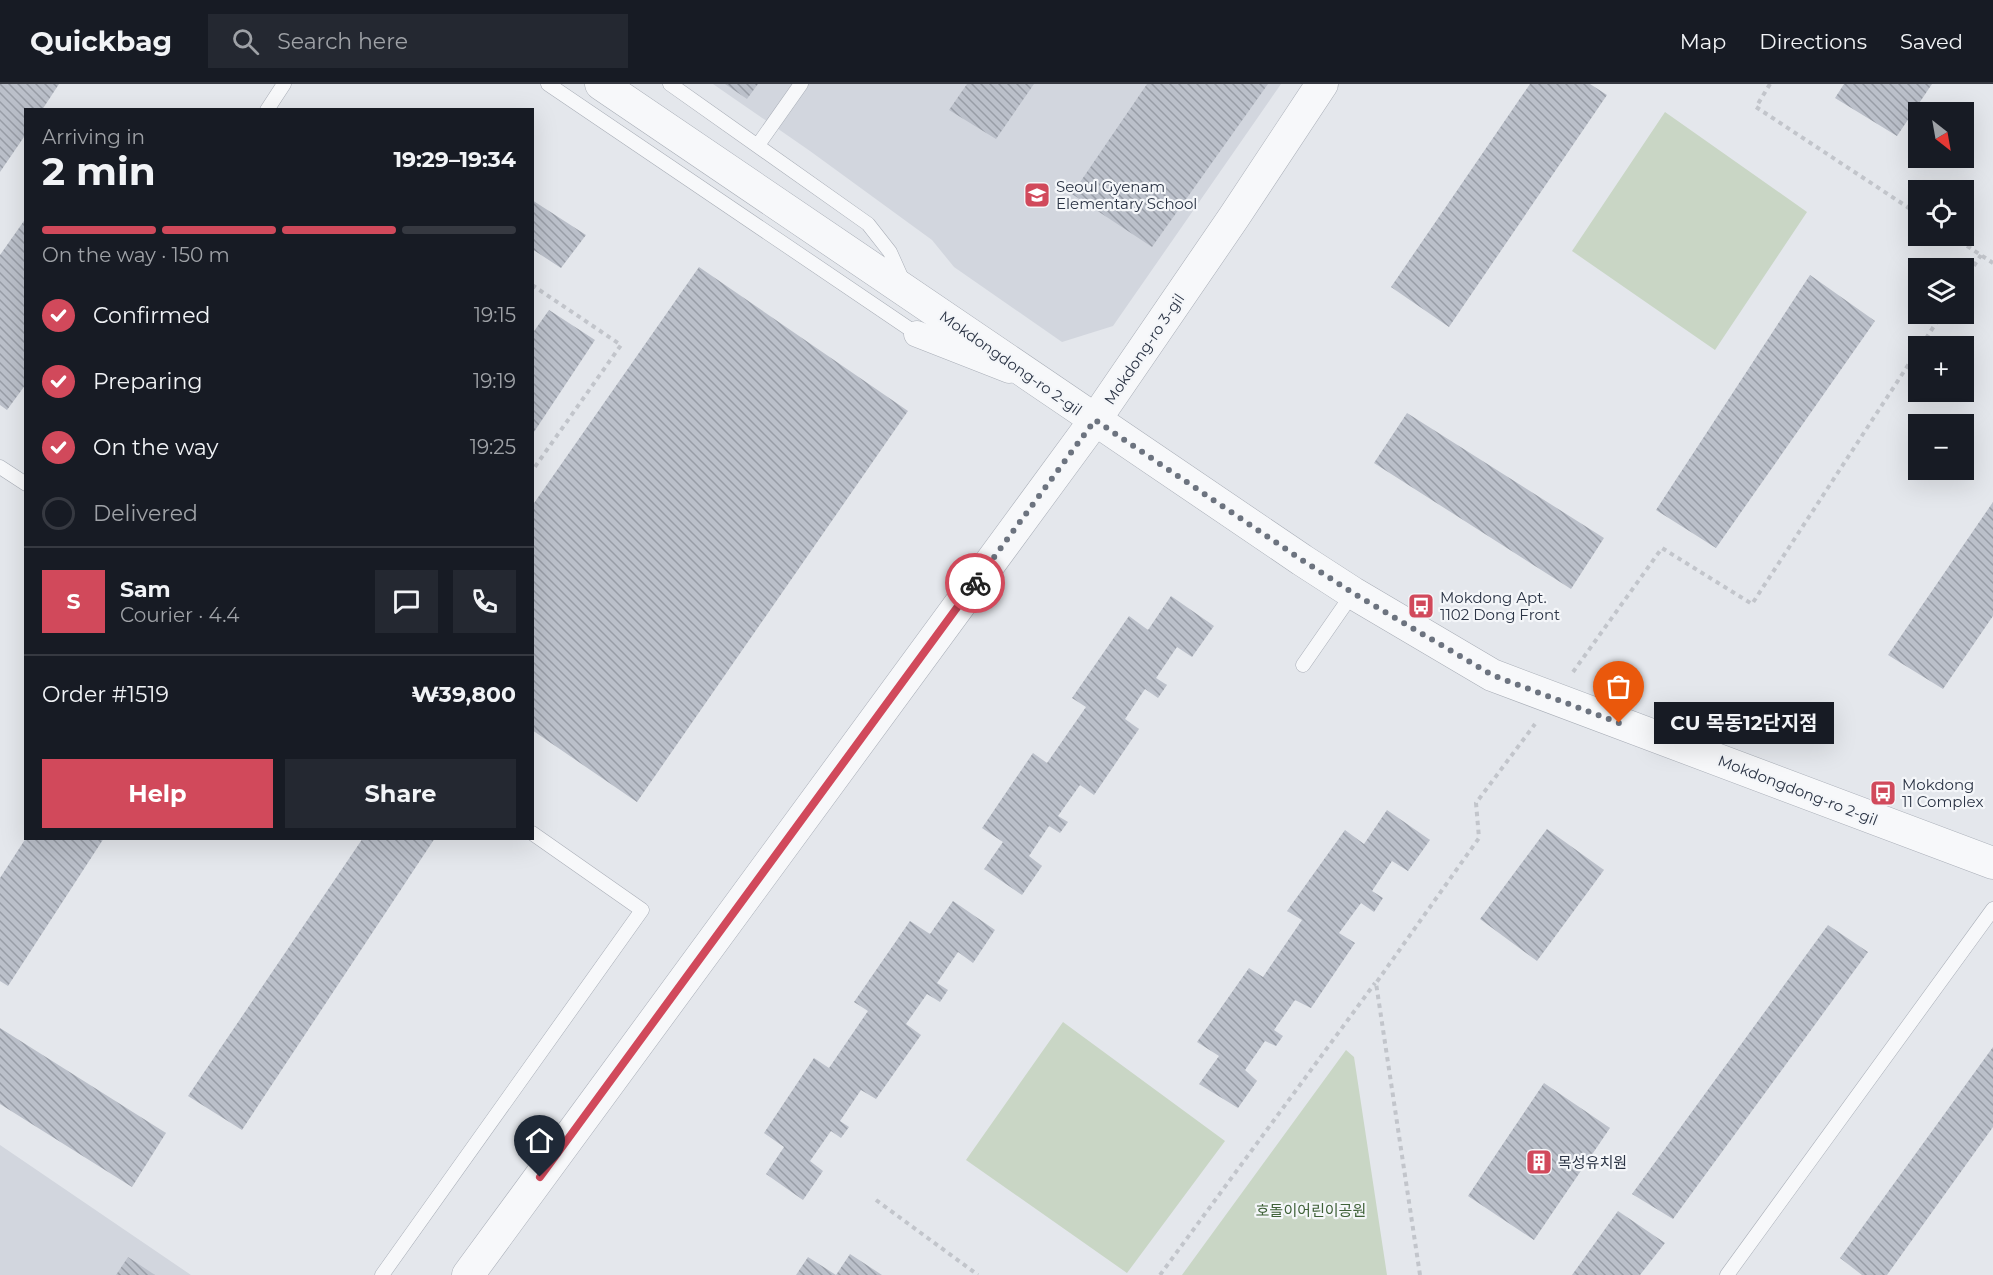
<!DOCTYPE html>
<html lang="en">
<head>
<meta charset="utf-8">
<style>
	:root { --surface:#171b24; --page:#242831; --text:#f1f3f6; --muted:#9ea1a6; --line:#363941; --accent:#d1495b }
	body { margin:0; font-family:Montserrat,"Noto Sans KR",sans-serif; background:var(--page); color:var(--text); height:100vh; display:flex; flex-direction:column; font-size:22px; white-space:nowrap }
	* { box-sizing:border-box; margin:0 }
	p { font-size:20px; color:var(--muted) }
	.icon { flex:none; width:33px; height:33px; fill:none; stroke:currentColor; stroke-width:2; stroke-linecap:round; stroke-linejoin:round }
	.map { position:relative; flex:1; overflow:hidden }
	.panel { position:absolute; left:24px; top:24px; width:510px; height:732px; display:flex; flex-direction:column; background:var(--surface); border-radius:0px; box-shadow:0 6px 24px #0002 }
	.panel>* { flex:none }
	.needle { width:39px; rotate:149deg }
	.tools { position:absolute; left:1908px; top:18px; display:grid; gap:12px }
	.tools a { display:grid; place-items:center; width:66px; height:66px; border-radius:0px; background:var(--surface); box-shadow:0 6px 24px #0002; font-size:30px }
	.pin { position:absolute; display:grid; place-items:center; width:51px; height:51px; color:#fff; margin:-62px -26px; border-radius:50% 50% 50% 0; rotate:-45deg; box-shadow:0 0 6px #0007 }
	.pin .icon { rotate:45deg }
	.courier { position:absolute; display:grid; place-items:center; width:60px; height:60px; margin:-30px; border:4px solid #d1495b; border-radius:50%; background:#fff; color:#222; box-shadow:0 2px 8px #0007 }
	.bubble { position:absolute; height:42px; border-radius:0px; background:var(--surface); box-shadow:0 6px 24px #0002; font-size:20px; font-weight:700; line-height:42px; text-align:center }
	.summary em { font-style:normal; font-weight:700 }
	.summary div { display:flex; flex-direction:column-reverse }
	.summary { display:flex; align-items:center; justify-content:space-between; height:102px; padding:0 18px }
	h1 { font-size:39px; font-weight:700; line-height:45px }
	.bar { display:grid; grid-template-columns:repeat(4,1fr); gap:9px 6px; align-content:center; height:72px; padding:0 18px }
	.bar i { height:8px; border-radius:4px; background:var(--line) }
	.bar .on { background:var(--accent) }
	.bar p { grid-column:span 4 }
	.line { display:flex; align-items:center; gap:15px; padding:0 18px; border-top:2px solid var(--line) }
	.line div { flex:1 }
	.round { display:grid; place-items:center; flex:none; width:63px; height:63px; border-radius:0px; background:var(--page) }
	ol { padding:0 18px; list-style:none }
	li { display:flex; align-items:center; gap:18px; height:66px }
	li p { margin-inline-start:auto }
	li .icon { padding:6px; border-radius:50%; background:var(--accent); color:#fff; stroke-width:4 }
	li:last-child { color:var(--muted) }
	li i { width:33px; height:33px; border:3px solid var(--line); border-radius:50% }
	.action { display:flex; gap:12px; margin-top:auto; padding:12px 18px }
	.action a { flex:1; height:69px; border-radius:0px; background:var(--accent); color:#fff; font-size:24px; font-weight:700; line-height:69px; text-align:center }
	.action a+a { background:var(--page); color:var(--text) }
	header { display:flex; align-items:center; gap:36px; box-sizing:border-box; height:84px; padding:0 30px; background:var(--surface); border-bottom:2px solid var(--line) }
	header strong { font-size:28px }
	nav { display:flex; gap:33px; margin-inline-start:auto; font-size:21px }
	.search { width:420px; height:54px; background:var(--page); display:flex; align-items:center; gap:15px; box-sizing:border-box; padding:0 21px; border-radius:0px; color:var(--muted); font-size:22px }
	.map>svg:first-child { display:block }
	.built { fill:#d2d6de }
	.green { fill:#c9d6c5 }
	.building { fill:url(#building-back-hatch) }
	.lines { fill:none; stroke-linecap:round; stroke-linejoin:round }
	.service-casing { stroke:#a9aeb7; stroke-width:15 }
	.minor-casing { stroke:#a9aeb7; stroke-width:27 }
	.tertiary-casing { stroke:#a9aeb7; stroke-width:33 }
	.path { stroke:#c2c5cb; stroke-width:4; stroke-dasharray:4.5 4.5; stroke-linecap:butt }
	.service { stroke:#f7f8fa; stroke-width:14 }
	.minor { stroke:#f7f8fa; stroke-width:26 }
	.tertiary { stroke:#f7f8fa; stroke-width:32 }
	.done { stroke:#6c737f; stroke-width:6; stroke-dasharray:0 10.8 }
	.route { stroke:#d1495b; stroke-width:8 }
	.labels { text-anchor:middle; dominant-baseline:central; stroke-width:4.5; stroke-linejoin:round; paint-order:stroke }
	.poi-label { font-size:15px; fill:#2b3445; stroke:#f4f6f9; text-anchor:start }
	.street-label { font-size:15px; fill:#2b3445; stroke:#f4f6f9 }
	.park-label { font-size:15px; fill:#3f6138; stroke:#f4f6f9 }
</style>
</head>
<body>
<header>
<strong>Quickbag</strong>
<div class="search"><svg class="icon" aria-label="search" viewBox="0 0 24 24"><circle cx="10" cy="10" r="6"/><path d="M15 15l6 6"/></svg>Search here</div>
<nav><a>Map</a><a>Directions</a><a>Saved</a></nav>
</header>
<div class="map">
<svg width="1993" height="1191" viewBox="0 0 1993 1191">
	<defs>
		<pattern id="building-back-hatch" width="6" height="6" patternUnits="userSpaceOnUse" patternTransform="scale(1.5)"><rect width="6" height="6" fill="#bbc0ca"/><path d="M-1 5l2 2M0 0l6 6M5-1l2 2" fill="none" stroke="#989da6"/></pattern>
	</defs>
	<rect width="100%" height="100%" fill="#e4e7ec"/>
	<path class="built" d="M 713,0 L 1281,0 L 1113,242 L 1062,258 L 954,183 L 932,156 L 810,67 Z
		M 0,1061 L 191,1191 L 0,1191 Z"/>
	<path class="green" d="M 1665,28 L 1807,128 L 1715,266 L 1572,167 Z
		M 1063,938 L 1225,1057 L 1127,1189 L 966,1076 Z
		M 1346,966 L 1354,973 L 1387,1191 L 1182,1191 Z"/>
	<path class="building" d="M 0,0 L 59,0 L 42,26 L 26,26 L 26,50 L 0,88 Z
		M 725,0 L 758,0 L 747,15 Z
		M 967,0 L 1034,0 L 996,55 L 949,26 Z
		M 1147,0 L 1268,0 L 1152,163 L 1072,110 Z
		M 1530,0 L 1590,0 L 1607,11 L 1449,243 L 1391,203 Z
		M 1844,0 L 1932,0 L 1897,52 L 1835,14 Z
		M 532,116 L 586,151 L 561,184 L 532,165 Z
		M 26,134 L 26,300 L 7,326 L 0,321 L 0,171 Z
		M 699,183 L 908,327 L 637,718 L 532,646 L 532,422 Z
		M 1810,191 L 1875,237 L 1716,464 L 1656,426 Z
		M 549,226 L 595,256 L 532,351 L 532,250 Z
		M 1407,329 L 1604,454 L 1571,505 L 1374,379 Z
		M 1993,418 L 1993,532 L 1943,605 L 1888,571 Z
		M 1171,512 L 1214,542 L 1192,573 L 1177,563 L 1156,594 L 1167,601 L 1158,614 L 1145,605 L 1125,635 L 1139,645 L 1094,711 L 1080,701 L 1058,732 L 1068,738 L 1060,749 L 1049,742 L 1029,772 L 1042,782 L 1022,811 L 984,785 L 1003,758 L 982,744 L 1033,669 L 1047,679 L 1086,623 L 1072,614 L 1129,532 L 1148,546 Z
		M 1387,726 L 1430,756 L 1408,787 L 1392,777 L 1372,807 L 1383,814 L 1374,828 L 1361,819 L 1339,849 L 1355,859 L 1311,924 L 1295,916 L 1274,946 L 1283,952 L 1276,962 L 1265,957 L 1245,986 L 1257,997 L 1238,1024 L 1199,1000 L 1219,972 L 1197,958 L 1249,884 L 1263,893 L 1302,836 L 1287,827 L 1345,746 L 1364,760 Z
		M 1547,745 L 1604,786 L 1537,877 L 1480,835 Z
		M 26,754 L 104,754 L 8,902 L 0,897 L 0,794 Z
		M 363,754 L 435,754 L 242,1046 L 188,1012 Z
		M 953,817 L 995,846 L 973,879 L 958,868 L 937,899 L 948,906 L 940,918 L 927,910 L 906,940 L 921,951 L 876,1015 L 861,1006 L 840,1037 L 849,1043 L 841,1054 L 831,1047 L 810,1077 L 823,1087 L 803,1116 L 766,1090 L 784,1063 L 764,1049 L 814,974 L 829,984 L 868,927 L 854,918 L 910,837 L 930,850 Z
		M 1828,841 L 1868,868 L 1673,1135 L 1632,1110 Z
		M 0,944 L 166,1049 L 132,1103 L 0,1020 Z
		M 1993,963 L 1993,1043 L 1887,1191 L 1862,1191 L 1840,1174 Z
		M 1544,999 L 1610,1044 L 1534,1156 L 1468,1112 Z
		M 1618,1127 L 1665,1159 L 1640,1191 L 1572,1191 Z
		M 850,1170 L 882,1191 L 796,1191 L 808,1173 L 836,1191 Z
		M 128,1173 L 155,1191 L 116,1191 Z"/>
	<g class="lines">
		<defs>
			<path id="service" d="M 548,0 L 917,250
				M 670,0 L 868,140 L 890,168 L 903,197
				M 267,26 L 284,0
				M 758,61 L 801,0
				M 0,383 L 26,400
				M 1303,581 L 1353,509
				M 382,1191 L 642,826 L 532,749
				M 1727,1191 L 1993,825"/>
			<path id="minor" d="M 917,250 L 1009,286"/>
			<path id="tertiary" d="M 601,0 L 1302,476 L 1353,509 L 1492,591 L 1993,779
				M 468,1191 L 1095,336 L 1234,133 L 1322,0"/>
		</defs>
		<use href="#service" class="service-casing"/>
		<use href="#minor" class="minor-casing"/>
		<use href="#tertiary" class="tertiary-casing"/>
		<path class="path" d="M 1770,0 L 1756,23 L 1918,130
			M 1952,152 L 1993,179
			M 1964,197 L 1981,171
			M 532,201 L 621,261 L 532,387
			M 1921,262 L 1942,230
			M 1573,588 L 1662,464 L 1752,520 L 1918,266
			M 876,1116 L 978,1191
			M 1160,1191 L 1375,899
			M 1420,1191 L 1376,899 L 1479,754 L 1476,719 L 1535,640"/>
		<use href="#service" class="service"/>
		<use href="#minor" class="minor"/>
		<use href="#tertiary" class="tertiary"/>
	</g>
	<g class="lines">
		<path class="done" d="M 975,499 L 1095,336 L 1302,476 L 1353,509 L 1492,591 L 1619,639"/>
		<path class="route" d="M 540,1093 L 975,499"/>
	</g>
	<defs>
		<symbol id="school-square" viewBox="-11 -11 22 22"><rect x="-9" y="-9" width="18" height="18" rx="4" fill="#d1495b" stroke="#f4f6f9"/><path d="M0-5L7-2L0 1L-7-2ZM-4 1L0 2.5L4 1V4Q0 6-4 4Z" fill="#fff"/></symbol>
		<symbol id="bus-square" viewBox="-11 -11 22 22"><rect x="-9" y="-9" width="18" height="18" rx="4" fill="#d1495b" stroke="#f4f6f9"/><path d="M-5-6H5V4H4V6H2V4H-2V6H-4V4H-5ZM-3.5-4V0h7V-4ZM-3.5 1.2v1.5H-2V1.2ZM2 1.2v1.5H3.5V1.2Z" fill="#fff"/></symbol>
		<symbol id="building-square" viewBox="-11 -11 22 22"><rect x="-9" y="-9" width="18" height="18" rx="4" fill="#d1495b" stroke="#f4f6f9"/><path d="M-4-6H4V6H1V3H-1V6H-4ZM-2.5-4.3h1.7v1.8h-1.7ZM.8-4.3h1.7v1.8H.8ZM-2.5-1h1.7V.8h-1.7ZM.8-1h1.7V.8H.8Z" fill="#fff"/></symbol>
	</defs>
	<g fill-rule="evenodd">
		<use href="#school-square" x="1022" y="96" width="30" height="30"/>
		<use href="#bus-square" x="1406" y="507" width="30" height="30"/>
		<use href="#bus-square" x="1868" y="694" width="30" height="30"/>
		<use href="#building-square" x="1524" y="1063" width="30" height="30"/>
	</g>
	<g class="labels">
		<g class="poi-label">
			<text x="1056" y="102">Seoul Gyenam<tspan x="1056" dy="17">Elementary School</tspan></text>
			<text x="1440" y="513">Mokdong Apt.<tspan x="1440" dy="17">1102 Dong Front</tspan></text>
			<text x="1902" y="700">Mokdong<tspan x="1902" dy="17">11 Complex</tspan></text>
			<text x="1558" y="1078">목성유치원</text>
		</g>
		<g class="street-label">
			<text transform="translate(1144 265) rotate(-56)">Mokdong-ro 3-gil</text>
			<text transform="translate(1011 279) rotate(35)">Mokdongdong-ro 2-gil</text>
			<text transform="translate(1798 706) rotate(21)">Mokdongdong-ro 2-gil</text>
		</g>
		<g class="park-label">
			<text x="1311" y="1126">호돌이어린이공원</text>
		</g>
	</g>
</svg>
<div class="tools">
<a><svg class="needle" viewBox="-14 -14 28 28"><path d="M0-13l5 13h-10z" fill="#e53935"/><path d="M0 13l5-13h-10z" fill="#9ea1a6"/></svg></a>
<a><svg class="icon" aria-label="locate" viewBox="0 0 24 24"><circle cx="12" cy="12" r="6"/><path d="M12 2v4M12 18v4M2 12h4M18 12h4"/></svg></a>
<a><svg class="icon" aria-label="layers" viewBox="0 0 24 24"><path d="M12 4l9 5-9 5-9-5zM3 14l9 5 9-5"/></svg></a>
<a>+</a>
<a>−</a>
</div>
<div class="pin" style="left:1619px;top:639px;background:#ea580c"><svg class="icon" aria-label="bag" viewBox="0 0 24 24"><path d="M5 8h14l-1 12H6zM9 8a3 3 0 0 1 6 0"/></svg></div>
<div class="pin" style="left:540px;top:1093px;background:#1f2937"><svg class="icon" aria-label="home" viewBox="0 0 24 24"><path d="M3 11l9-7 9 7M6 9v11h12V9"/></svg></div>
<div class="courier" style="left:975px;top:499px"><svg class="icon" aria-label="bike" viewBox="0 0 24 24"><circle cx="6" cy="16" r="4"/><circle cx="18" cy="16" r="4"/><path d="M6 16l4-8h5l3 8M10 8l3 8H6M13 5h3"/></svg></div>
<div class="bubble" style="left:1654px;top:618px;width:180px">CU 목동12단지점</div>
<section class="panel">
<div class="summary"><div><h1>2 min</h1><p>Arriving in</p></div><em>19:29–19:34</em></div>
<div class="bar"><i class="on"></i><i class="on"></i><i class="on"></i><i></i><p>On the way · 150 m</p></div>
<ol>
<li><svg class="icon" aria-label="check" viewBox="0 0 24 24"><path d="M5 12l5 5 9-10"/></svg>Confirmed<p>19:15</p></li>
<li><svg class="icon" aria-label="check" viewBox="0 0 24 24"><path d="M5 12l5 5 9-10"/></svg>Preparing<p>19:19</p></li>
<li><svg class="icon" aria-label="check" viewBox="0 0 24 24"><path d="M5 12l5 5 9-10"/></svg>On the way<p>19:25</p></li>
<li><i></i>Delivered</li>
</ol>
<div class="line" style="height:108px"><b class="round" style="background:var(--accent);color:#fff">S</b><div><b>Sam</b><p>Courier · 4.4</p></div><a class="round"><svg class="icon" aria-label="chat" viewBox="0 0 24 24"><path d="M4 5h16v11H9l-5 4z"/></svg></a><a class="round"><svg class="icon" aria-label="phone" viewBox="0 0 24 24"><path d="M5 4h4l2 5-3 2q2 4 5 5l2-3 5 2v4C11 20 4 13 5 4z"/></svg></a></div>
<div class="line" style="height:78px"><div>Order #1519</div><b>₩39,800</b></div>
<div class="action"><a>Help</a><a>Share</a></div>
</section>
</div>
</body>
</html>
